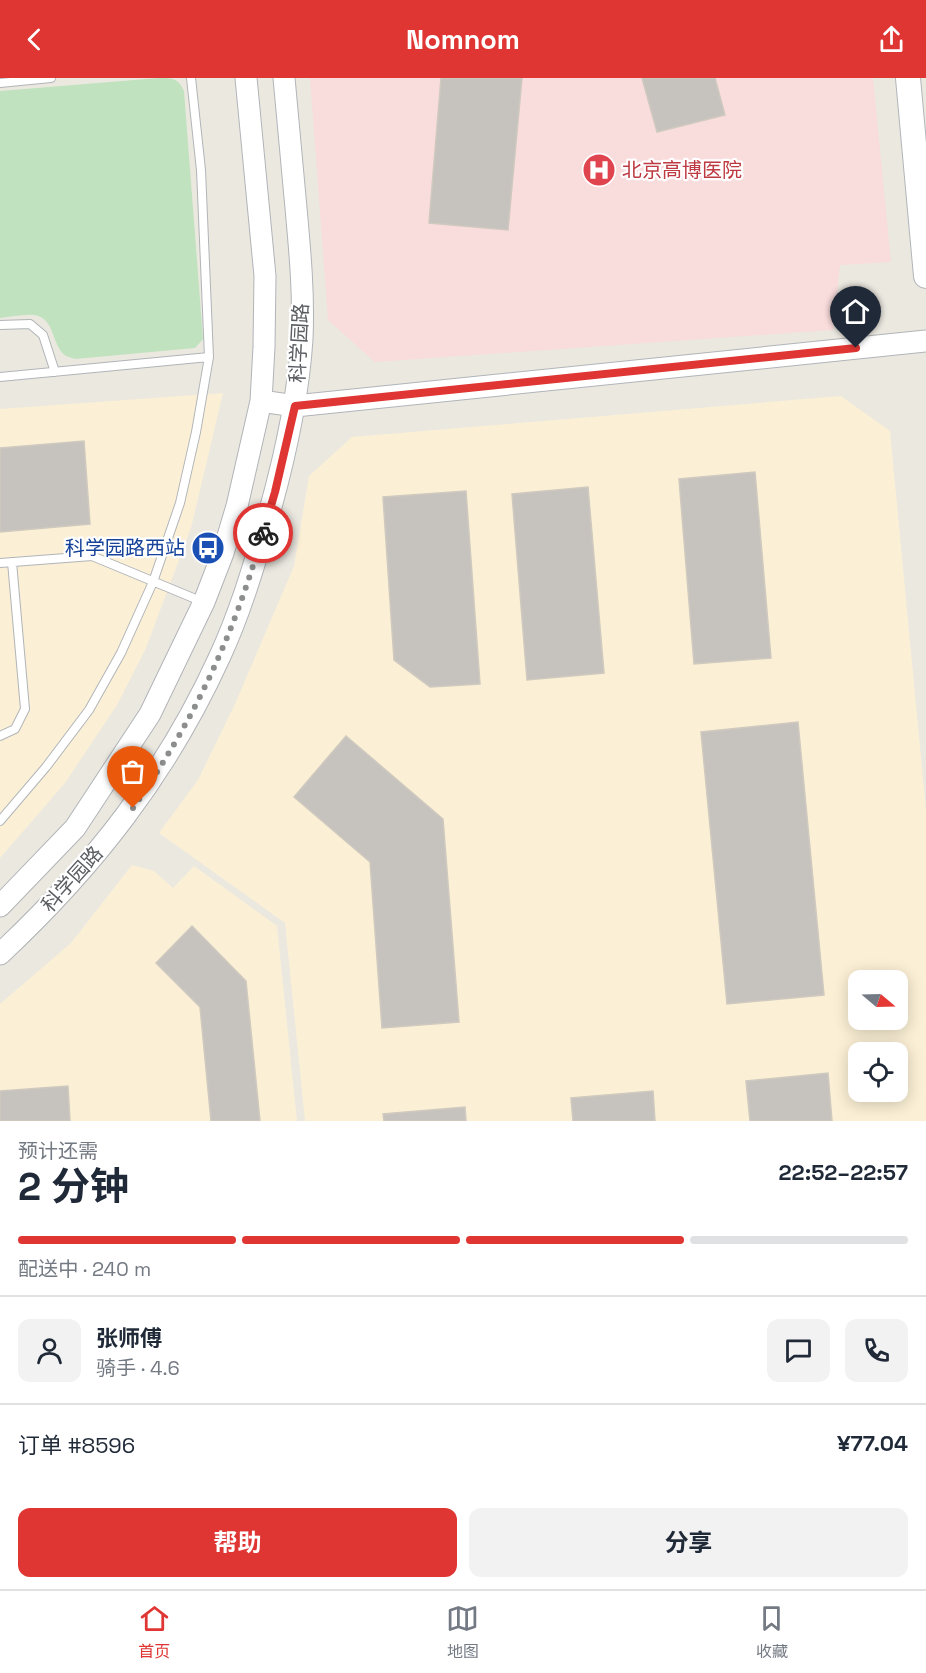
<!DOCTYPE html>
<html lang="zh">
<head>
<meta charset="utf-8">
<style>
	:root { --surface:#fff; --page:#f2f2f3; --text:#1f2937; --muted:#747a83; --line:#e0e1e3; --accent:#df3533 }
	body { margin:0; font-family:"Space Grotesk","Noto Sans SC",sans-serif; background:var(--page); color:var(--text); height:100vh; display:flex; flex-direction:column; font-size:22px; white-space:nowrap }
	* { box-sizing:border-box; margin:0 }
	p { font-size:20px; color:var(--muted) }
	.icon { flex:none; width:33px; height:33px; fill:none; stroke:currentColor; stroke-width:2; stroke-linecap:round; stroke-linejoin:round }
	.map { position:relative; height:1043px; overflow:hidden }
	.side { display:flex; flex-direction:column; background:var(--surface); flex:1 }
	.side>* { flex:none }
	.needle { width:39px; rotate:109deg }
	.controls { position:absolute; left:848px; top:892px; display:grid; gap:12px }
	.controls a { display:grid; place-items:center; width:60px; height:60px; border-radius:12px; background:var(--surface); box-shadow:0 3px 15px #0003; font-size:30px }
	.pin { position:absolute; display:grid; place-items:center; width:51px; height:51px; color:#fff; margin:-62px -26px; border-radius:50% 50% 50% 0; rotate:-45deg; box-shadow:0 0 6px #0007 }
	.pin .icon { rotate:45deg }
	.courier { position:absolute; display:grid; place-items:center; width:60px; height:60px; margin:-30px; border:4px solid #df3533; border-radius:50%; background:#fff; color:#222; box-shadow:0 2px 8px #0007 }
	.head em { font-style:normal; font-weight:700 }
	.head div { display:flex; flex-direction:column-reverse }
	.head { display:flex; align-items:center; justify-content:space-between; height:102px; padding:0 18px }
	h1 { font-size:39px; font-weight:700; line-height:45px }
	.bar { display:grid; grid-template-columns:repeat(4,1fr); gap:9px 6px; align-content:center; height:72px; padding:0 18px }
	.bar i { height:8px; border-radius:4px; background:var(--line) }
	.bar .active { background:var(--accent) }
	.bar p { grid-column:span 4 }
	.line { display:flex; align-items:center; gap:15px; padding:0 18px; border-top:2px solid var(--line) }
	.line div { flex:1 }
	.round { display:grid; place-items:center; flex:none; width:63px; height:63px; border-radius:12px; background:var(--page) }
	.action { display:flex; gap:12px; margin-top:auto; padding:12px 18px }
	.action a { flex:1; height:69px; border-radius:12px; background:var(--accent); color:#fff; font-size:24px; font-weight:700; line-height:69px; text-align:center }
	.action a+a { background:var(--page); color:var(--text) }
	header { display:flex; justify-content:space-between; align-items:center; height:78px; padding:0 18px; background:var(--accent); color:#fff; font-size:27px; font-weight:700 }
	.dock { display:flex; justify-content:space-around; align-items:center; height:84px; border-top:2px solid var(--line); background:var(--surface); font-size:16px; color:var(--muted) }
	.dock a { display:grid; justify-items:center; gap:3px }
	.dock .active { color:var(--accent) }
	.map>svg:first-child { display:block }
	.commercial { fill:#fbf0d5; fill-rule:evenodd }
	.medical { fill:#f9dcdc }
	.green { fill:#c0e2be }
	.building { fill:#c6c3be; stroke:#cfc9bf; stroke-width:1.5 }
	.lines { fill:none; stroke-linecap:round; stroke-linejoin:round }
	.service-casing { stroke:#b1b4b8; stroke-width:10 }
	.tertiary-casing { stroke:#b1b4b8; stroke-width:23 }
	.secondary-casing { stroke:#b2b6ba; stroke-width:26 }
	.service { stroke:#fff; stroke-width:8 }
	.tertiary { stroke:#fff; stroke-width:21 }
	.secondary { stroke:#fff; stroke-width:24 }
	.done { stroke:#8c8e8d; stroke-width:6; stroke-dasharray:0 10.8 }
	.route { stroke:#df3533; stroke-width:8 }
	.labels { text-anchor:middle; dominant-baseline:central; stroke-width:4.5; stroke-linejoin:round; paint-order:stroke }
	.health-label { font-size:20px; fill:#be3a42; stroke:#fff; text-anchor:start }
	.street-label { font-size:20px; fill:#595d61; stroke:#fff }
	.transit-label { font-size:20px; fill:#164399; stroke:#fff; text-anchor:end }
</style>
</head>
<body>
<header><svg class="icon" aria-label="back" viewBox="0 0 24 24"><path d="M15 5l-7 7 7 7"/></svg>Nomnom<svg class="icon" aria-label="share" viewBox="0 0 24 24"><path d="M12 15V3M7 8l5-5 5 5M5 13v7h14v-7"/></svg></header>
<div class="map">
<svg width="926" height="1043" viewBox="0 0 926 1043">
	<rect width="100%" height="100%" fill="#ebe8e0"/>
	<path class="commercial" d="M 223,315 L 191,450 L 146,570 L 117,627 L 65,705 L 0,780 L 0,331 Z
		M 841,318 L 890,353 L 926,732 L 926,1043 L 305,1043 L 285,845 L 159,755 L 198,702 L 235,626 L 294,488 L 309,398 L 352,359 ZM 858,903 L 897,903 L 897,942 L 858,942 ZM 858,975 L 897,975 L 897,1014 L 858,1014 Z
		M 132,787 L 154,793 L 173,810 L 194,788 L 277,848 L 297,1043 L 0,1043 L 0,926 L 71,865 Z"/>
	<path class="medical" d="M 310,0 L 873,0 L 891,184 L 840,187 L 833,252 L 375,284 L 328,242 Z"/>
	<path class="green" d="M 159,0 C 173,0 178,0 184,13 L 203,261 L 195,270 L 75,281 C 72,280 69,279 66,278 C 51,268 56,240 34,237 C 23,236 11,239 0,240 L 0,13 Z"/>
	<path class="building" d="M 441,0 L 522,0 L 508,152 L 429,145 Z
		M 642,0 L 715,0 L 725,37 L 657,54 Z
		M 84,363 L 90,446 L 0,454 L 0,370 Z
		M 755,394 L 771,580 L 694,586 L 679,401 Z
		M 588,409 L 604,595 L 527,602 L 512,416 Z
		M 466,413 L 480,606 L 430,609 L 394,582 L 383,419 Z
		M 798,644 L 824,917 L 727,926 L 701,654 Z
		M 346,658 L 443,741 L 459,944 L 382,950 L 370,784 L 294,719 Z
		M 192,848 L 246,903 L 260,1043 L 211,1043 L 200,929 L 156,885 Z
		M 828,995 L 832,1043 L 750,1043 L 746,1003 Z
		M 68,1008 L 70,1043 L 0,1043 L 0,1013 Z
		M 653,1013 L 655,1043 L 573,1043 L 571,1020 Z
		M 465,1029 L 466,1043 L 384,1043 L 383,1036 Z"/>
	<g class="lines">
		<defs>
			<path id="service" d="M 0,5 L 51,0
				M 0,247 L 30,246 L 43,257 L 55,294
				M 0,299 L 209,279
				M 0,485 L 92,478 L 203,524
				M 0,658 L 15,651 L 25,631 L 12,484
				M 0,743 L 46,689 L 89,632 L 121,575 L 153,504 L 180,425 L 196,354 L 209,279 L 201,92 L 191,0"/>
			<path id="tertiary" d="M 261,323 L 295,328 L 926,263
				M 0,828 L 75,750 L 150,636 L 204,524 L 223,475 L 237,428 L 261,323 L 264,269 L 265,198 L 246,0
				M 0,876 C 93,789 167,695 220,578 C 239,537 252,494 265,450 C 283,388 298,325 302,261 C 304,217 300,174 296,130 C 292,87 288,43 284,0"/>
			<path id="secondary" d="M 908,0 L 926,198"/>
		</defs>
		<use href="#service" class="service-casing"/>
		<use href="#tertiary" class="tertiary-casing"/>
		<use href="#secondary" class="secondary-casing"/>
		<use href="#service" class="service"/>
		<use href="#tertiary" class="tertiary"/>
		<use href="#secondary" class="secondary"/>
	</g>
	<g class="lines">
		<path class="done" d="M 133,730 C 195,641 233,559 263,455"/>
		<path class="route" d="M 263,455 L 275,414 L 295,328 L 856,270"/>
	</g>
	<defs>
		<symbol id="hospital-disc" viewBox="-11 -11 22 22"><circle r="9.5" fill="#e0444e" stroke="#fff"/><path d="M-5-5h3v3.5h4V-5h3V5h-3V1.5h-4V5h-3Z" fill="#fff"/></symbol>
		<symbol id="bus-disc" viewBox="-11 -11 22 22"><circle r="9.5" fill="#1a4fb4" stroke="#fff"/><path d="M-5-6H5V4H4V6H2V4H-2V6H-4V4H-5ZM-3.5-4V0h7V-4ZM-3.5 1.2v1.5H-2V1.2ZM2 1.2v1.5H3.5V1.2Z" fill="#fff"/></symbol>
	</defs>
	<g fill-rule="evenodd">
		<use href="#hospital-disc" x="580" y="73" width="38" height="38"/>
		<use href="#bus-disc" x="189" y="451" width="38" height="38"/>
	</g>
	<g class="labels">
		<g class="health-label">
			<text x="622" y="92">北京高博医院</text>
		</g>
		<g class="street-label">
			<text transform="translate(299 265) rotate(-87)">科学园路</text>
			<text transform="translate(72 801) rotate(-48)">科学园路</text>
		</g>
		<g class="transit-label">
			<text x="185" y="470">科学园路西站</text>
		</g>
	</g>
</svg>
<div class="controls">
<a><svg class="needle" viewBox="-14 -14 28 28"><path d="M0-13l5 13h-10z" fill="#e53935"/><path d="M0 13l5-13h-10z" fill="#747a83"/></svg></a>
<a><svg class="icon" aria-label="locate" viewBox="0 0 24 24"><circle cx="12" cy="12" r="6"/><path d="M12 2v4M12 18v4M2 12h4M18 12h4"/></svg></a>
</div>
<div class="pin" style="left:133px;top:730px;background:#ea580c"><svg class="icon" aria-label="bag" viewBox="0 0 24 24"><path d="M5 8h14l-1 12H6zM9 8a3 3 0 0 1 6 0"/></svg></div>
<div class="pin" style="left:856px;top:270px;background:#1f2937"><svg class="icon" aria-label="home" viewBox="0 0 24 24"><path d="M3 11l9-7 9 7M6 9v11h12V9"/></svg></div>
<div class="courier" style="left:263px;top:455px"><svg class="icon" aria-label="bike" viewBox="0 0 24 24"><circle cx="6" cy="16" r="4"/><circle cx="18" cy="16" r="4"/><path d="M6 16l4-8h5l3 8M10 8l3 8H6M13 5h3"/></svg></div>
</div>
<section class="side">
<div class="head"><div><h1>2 分钟</h1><p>预计还需</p></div><em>22:52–22:57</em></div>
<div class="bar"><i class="active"></i><i class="active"></i><i class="active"></i><i></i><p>配送中 · 240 m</p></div>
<div class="line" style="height:108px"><a class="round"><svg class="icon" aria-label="person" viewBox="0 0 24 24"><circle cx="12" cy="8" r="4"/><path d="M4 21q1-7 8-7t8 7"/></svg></a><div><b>张师傅</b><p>骑手 · 4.6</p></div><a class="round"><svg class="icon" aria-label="chat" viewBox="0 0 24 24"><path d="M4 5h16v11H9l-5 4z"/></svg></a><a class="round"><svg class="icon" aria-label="phone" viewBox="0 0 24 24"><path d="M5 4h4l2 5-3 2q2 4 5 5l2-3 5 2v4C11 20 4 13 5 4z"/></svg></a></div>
<div class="line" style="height:78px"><div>订单 #8596</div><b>¥77.04</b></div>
<div class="action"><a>帮助</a><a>分享</a></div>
</section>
<nav class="dock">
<a class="active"><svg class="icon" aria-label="home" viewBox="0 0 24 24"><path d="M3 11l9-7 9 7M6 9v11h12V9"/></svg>首页</a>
<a><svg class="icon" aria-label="map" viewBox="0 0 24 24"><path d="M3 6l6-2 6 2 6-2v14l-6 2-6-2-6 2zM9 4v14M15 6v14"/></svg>地图</a>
<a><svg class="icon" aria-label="saved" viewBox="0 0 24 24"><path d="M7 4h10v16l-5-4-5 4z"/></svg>收藏</a>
</nav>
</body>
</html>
